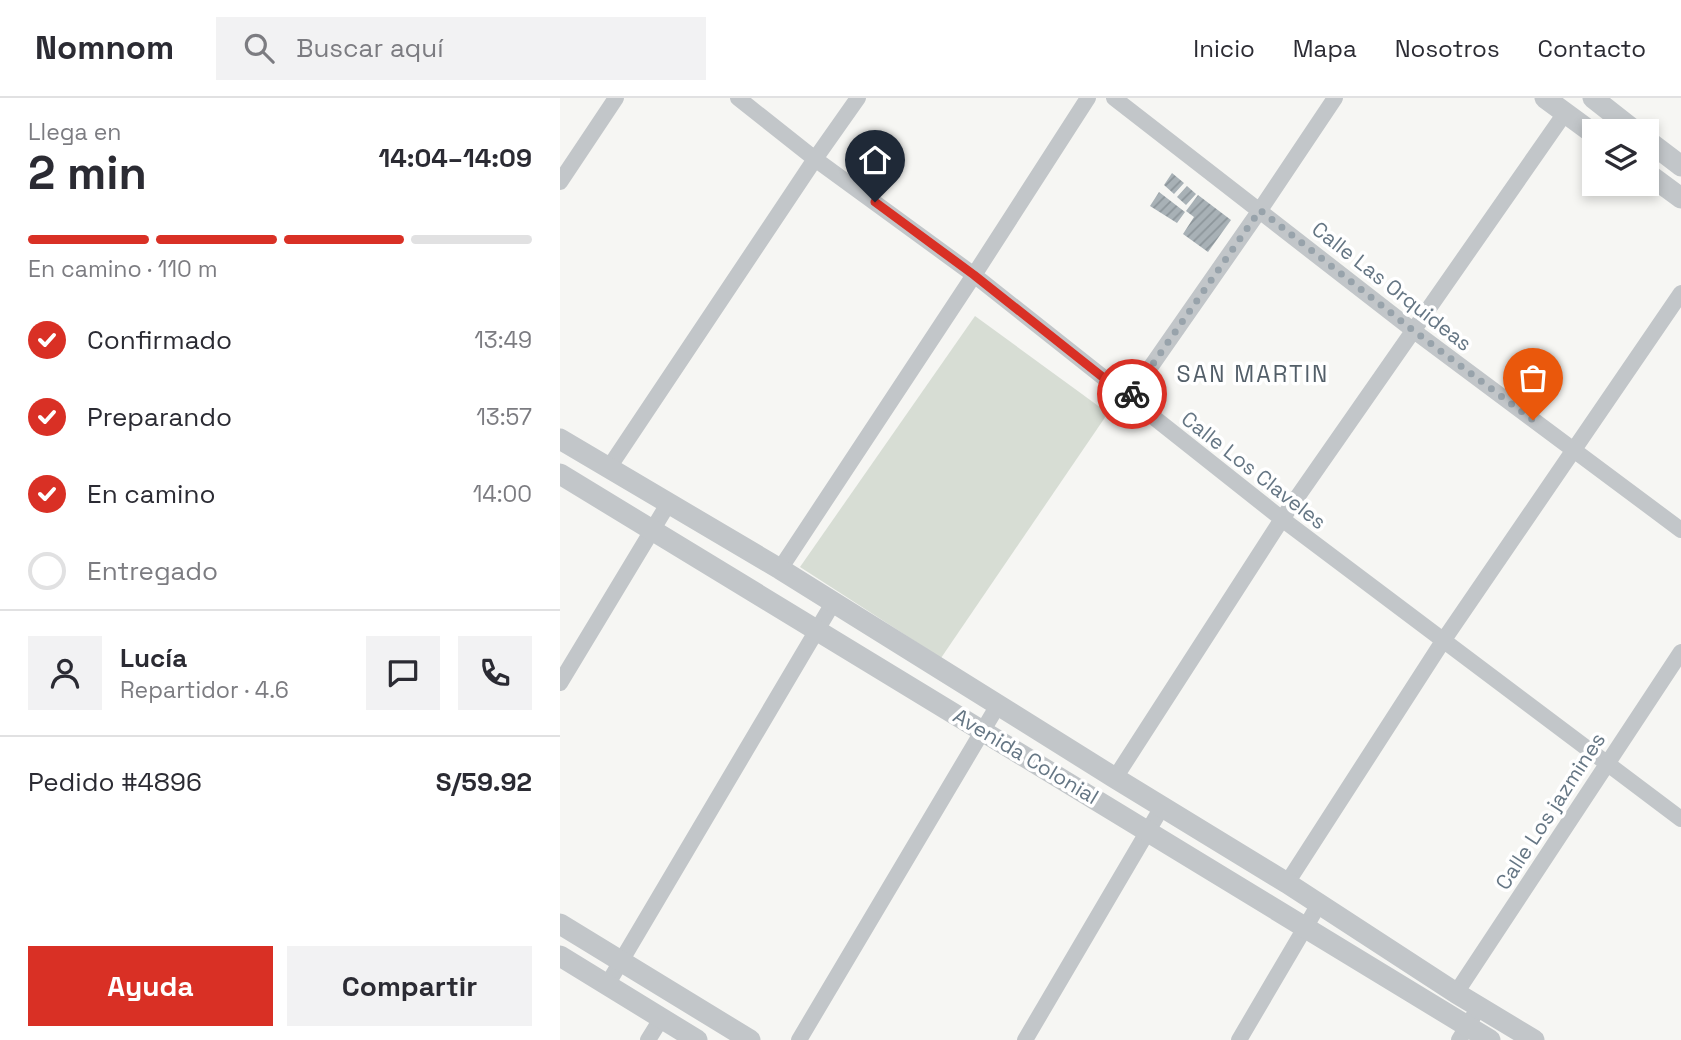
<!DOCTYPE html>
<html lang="es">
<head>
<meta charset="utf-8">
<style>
	:root { --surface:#fff; --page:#f2f2f3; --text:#2b2b33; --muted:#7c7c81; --line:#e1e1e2; --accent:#d93025 }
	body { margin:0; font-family:"Space Grotesk",sans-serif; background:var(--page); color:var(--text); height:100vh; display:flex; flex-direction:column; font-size:26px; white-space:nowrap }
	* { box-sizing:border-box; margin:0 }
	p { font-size:23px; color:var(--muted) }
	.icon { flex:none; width:38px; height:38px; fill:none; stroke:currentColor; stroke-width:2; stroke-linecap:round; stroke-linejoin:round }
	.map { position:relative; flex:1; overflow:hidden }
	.side { display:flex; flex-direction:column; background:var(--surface); width:560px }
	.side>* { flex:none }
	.tools { position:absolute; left:1022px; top:21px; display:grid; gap:14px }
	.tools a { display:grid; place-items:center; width:77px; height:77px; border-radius:0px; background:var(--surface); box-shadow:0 4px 10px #0003; font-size:35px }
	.pin { position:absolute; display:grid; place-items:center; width:60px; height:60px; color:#fff; margin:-72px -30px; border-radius:50% 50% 50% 0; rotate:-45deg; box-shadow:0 0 7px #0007 }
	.pin .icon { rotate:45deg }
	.courier { position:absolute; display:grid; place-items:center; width:70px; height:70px; margin:-35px; border:5px solid #d93025; border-radius:50%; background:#fff; color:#222; box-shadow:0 2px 9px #0007 }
	.head em { font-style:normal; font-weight:700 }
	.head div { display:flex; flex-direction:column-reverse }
	.head { display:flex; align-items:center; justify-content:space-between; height:119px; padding:0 28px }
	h1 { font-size:46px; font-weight:700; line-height:52px }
	.bar { display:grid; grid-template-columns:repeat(4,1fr); gap:10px 7px; align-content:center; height:84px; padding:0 28px }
	.bar i { height:9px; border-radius:5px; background:var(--line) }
	.bar .selected { background:var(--accent) }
	.bar p { grid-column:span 4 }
	.line { display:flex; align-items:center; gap:18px; padding:0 28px; border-top:2px solid var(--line) }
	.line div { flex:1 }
	.round { display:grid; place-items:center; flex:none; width:74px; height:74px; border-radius:0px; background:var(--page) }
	ol { padding:0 28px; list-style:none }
	li { display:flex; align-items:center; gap:21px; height:77px }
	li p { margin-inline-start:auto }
	li .icon { padding:7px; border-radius:50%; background:var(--accent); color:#fff; stroke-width:4 }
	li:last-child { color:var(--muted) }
	li i { width:38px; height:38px; border:4px solid var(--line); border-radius:50% }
	.cta { display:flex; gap:14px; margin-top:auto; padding:14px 28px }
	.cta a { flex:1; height:80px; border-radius:0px; background:var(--accent); color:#fff; font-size:28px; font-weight:700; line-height:80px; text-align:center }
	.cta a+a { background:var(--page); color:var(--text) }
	header { display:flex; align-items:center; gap:42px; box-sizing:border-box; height:98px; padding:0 35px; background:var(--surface); border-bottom:2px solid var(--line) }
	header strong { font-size:33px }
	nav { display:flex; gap:38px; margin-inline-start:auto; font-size:24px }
	.search { width:490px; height:63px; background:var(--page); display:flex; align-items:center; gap:18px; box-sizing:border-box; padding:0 24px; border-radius:0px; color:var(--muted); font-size:26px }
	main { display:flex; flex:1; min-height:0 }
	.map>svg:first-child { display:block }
	.green { fill:#d7ddd4 }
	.building { fill:url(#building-hatch) }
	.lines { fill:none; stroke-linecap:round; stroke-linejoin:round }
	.minor { stroke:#c2c6c9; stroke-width:16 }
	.tertiary { stroke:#c2c6c9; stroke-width:21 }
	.done { stroke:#98a3ab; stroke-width:7; stroke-dasharray:0 12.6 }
	.route { stroke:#d93025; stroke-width:9 }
	.labels { text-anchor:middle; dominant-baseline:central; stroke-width:7; stroke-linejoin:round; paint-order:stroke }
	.street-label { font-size:21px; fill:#657684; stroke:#fff }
	.neighbourhood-label { font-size:23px; letter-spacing:2px; fill:#535f69; stroke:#fff }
</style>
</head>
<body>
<header>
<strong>Nomnom</strong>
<div class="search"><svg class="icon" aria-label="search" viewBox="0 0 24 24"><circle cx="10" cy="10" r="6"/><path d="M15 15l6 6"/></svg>Buscar aquí</div>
<nav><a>Inicio</a><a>Mapa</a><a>Nosotros</a><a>Contacto</a></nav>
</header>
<main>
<section class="side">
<div class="head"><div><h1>2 min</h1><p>Llega en</p></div><em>14:04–14:09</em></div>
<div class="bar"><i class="selected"></i><i class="selected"></i><i class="selected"></i><i></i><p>En camino · 110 m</p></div>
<ol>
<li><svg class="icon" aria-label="check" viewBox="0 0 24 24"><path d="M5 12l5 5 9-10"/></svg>Confirmado<p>13:49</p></li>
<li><svg class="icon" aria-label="check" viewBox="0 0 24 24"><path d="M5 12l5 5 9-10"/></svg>Preparando<p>13:57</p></li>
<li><svg class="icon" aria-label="check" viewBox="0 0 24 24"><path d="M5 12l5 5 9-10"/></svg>En camino<p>14:00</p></li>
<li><i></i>Entregado</li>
</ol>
<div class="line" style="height:126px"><a class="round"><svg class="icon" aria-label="person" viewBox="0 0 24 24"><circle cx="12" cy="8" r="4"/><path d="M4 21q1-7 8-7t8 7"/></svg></a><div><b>Lucía</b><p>Repartidor · 4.6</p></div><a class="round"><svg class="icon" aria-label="chat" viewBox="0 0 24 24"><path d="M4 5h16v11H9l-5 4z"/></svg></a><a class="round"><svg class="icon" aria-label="phone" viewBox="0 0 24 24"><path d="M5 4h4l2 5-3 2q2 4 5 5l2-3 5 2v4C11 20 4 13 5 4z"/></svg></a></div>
<div class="line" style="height:91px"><div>Pedido #4896</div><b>S/59.92</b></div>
<div class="cta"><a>Ayuda</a><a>Compartir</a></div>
</section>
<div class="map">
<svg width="1121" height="942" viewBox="0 0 1121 942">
	<defs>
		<pattern id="building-hatch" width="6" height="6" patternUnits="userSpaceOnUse" patternTransform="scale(1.75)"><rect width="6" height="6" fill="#a8b1b6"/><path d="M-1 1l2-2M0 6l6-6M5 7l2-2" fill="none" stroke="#8c959a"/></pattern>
	</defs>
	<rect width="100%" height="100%" fill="#f6f6f3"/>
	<path class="green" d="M 415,218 L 548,315 L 381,560 L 240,469 Z"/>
	<path class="building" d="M 612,75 L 624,85 L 614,96 L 604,87 Z
		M 627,88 L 636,96 L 626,107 L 617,99 Z
		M 599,94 L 625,114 L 617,125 L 590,108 Z
		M 638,97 L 671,122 L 648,154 L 623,136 L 634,119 L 626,113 Z"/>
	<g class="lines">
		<path class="minor" d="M 178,0 L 255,61 L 414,177 L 722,421 L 1121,721
			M 554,0 L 854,233 L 1121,432
			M 0,84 L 56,0
			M 569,300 L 700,112 L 775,0
			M 48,371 L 255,61 L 298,0
			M 220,471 L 414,177 L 528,0
			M 0,585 L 108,406
			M 555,680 L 722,421 L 1005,15
			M 727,785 L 883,543 L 1121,195
			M 47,887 L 273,505
			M 896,895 L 1121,554
			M 88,942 L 101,921
			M 239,942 L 438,607
			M 465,942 L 602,709
			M 679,942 L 759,806
			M 899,942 L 919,909"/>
		<path class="tertiary" d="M 985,0 L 1034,36
			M 1033,0 L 1075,33
			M 1087,42 L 1121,68
			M 1087,75 L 1121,100
			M 0,341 L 220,471 L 555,680 L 727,785 L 896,895 L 974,942
			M 0,376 L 930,942
			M 0,826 L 190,942
			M 0,858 L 137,942"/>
	</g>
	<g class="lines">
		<path class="done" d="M 572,296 L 700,112 L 854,233 L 973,322"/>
		<path class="route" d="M 315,104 L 414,177 L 569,300 L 572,296"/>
	</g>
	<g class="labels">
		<g class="street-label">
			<text transform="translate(832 188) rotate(38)">Calle Las Orquideas</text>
			<text transform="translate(694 372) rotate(38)">Calle Los Claveles</text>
			<text transform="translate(466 658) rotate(31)">Avenida Colonial</text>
			<text transform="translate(990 713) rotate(-57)">Calle Los jazmines</text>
		</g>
		<g class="neighbourhood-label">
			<text x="693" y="276">SAN MARTIN</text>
		</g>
	</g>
</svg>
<div class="tools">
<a><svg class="icon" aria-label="layers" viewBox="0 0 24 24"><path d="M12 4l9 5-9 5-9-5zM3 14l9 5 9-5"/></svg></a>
</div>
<div class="pin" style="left:973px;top:322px;background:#ea580c"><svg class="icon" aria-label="bag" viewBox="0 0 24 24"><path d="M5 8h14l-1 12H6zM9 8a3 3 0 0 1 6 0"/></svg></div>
<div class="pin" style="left:315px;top:104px;background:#1f2937"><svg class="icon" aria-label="home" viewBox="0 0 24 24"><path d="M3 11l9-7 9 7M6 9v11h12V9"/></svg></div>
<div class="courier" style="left:572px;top:296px"><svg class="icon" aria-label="bike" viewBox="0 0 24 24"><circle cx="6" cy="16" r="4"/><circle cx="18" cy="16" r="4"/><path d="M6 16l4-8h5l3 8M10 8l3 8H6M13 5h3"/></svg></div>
</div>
</main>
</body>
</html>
